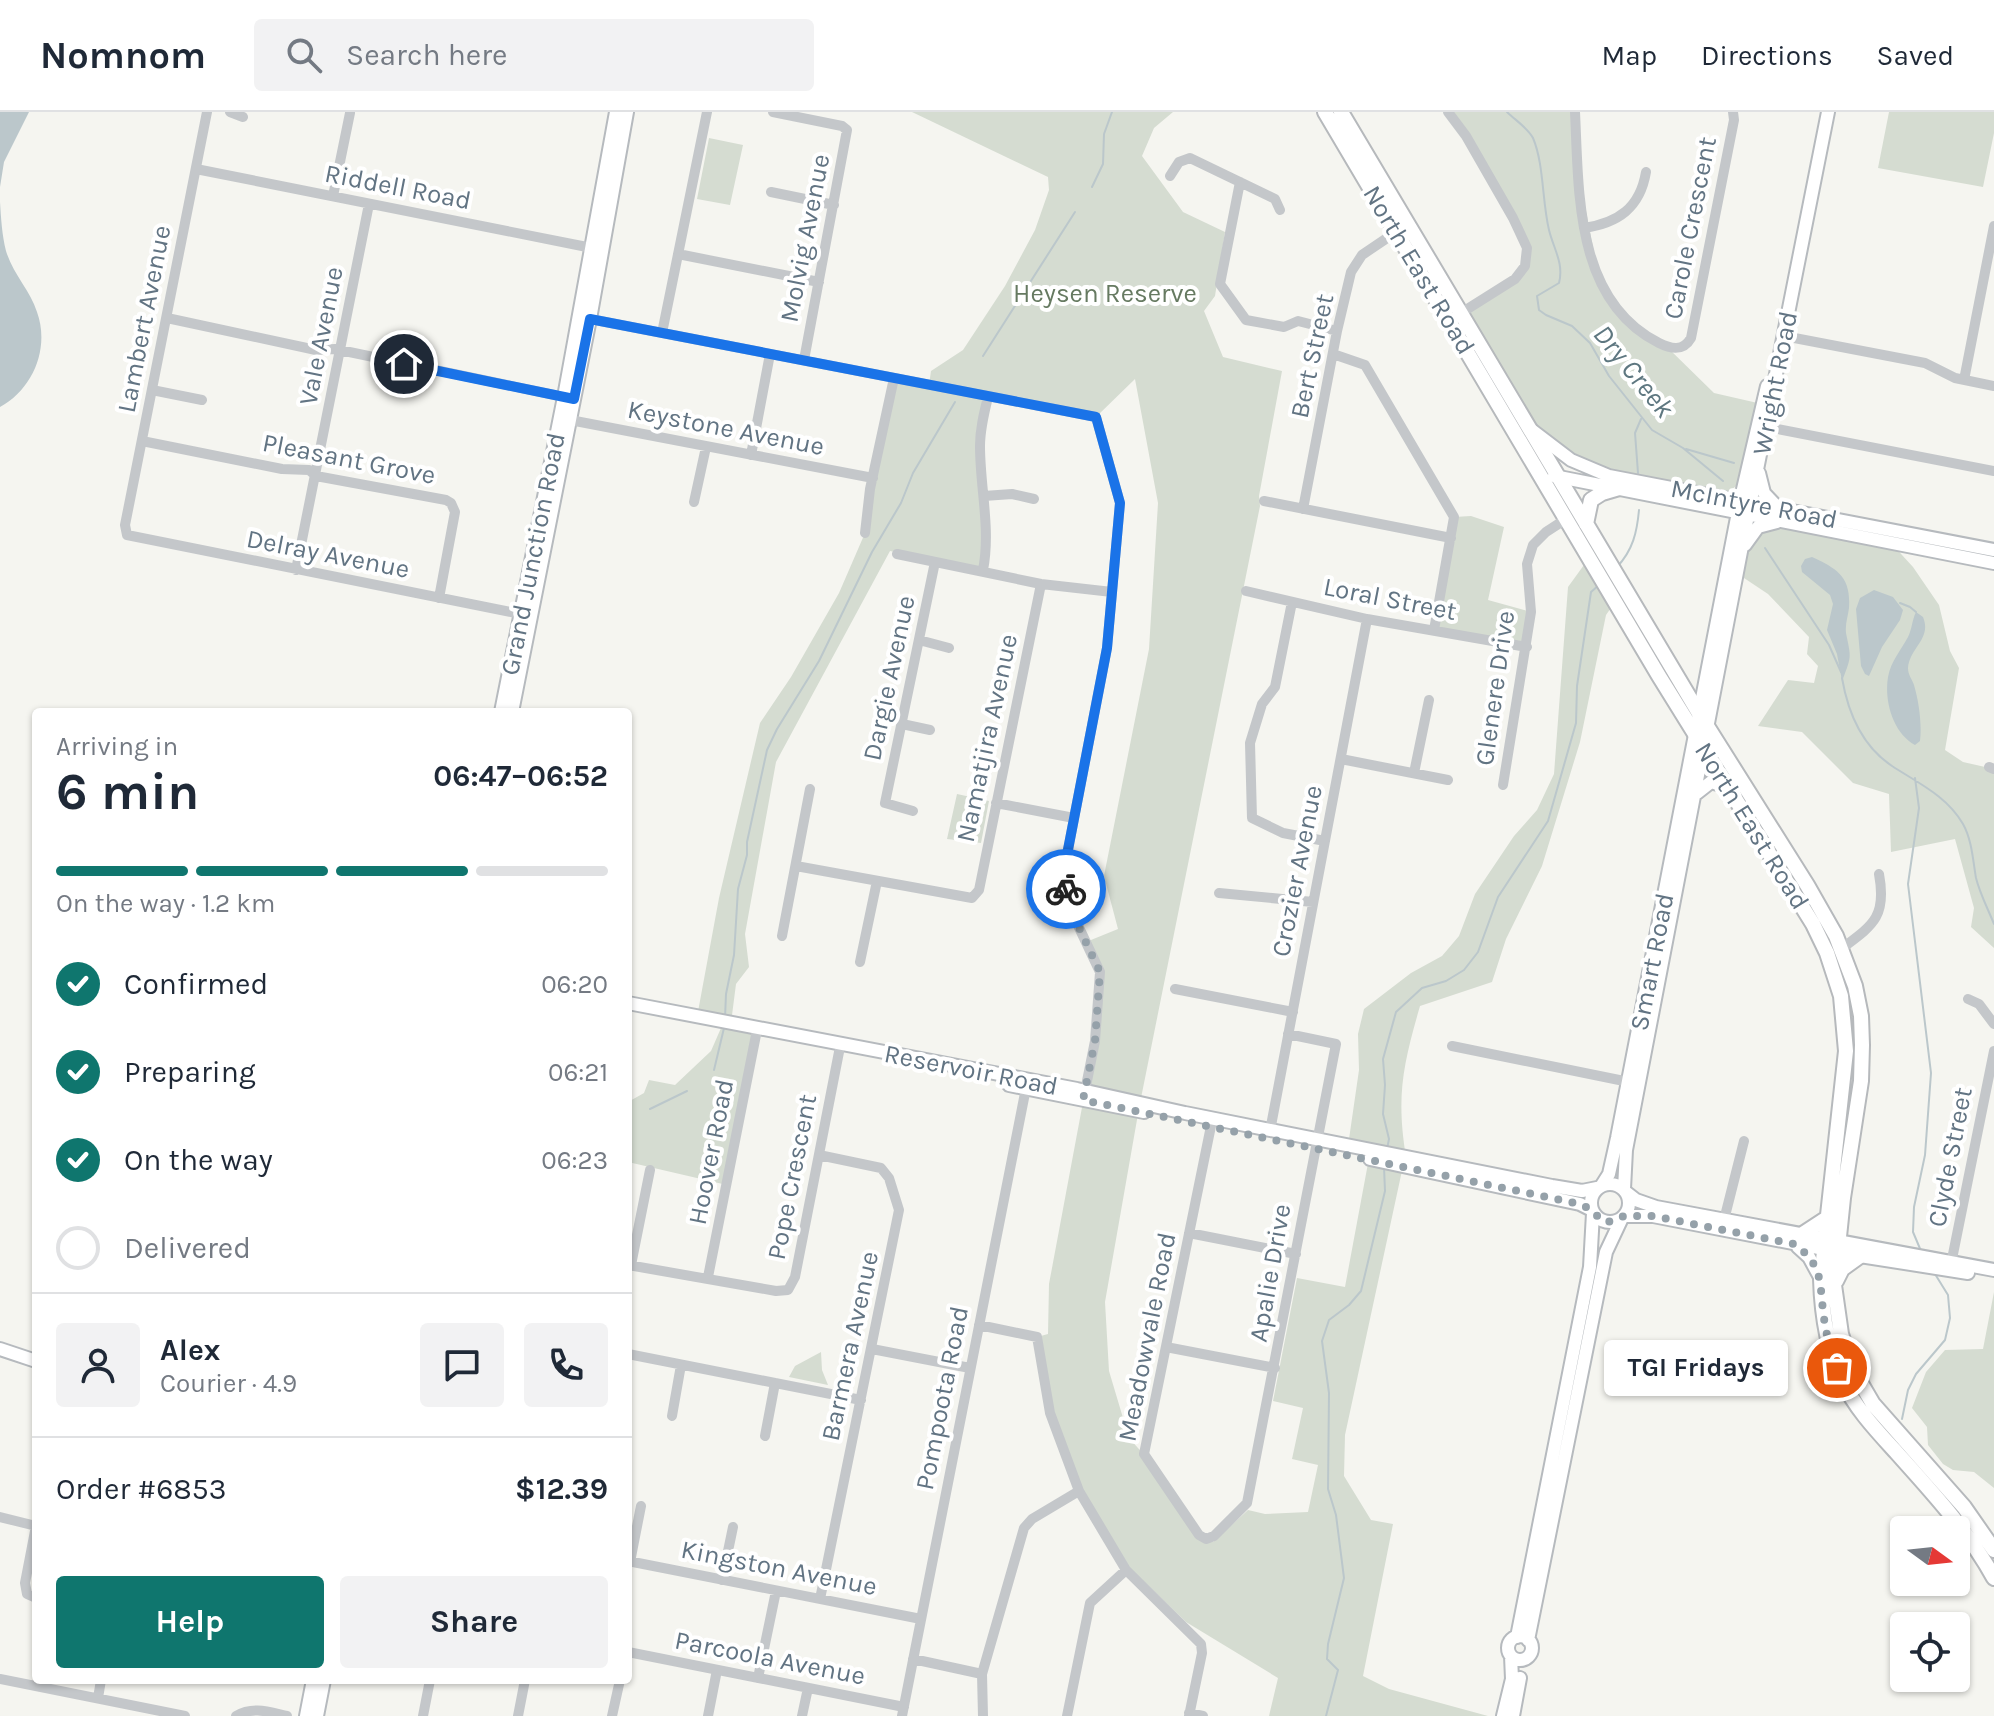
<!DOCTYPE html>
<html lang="en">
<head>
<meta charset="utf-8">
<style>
	:root { --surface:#fff; --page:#f2f2f3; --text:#1f2937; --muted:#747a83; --line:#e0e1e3; --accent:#0f766e }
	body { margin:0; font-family:Karla,sans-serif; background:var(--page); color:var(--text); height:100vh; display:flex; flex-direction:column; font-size:30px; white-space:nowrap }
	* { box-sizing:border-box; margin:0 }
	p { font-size:26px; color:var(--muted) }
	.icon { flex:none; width:44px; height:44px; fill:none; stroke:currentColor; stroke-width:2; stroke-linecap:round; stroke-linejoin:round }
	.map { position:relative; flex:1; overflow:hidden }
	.side { position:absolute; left:32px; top:596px; width:600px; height:976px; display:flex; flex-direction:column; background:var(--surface); border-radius:8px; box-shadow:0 2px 6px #0004 }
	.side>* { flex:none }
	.needle { width:52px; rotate:105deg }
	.fabs { position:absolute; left:1890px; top:1404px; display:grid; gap:16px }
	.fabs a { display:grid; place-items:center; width:80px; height:80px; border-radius:8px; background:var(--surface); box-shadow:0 2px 6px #0004; font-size:40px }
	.pin { position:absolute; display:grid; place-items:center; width:68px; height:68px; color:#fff; margin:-34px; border:4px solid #fff; border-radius:50%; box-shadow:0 2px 8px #0007 }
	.courier { position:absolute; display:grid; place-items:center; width:80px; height:80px; margin:-40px; border:6px solid #1a73e8; border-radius:50%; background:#fff; color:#222; box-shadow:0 2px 10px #0007 }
	.bubble { position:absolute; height:56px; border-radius:8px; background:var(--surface); box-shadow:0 2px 6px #0004; font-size:26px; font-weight:700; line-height:56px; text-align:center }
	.head em { font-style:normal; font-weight:700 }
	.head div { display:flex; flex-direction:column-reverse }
	.head { display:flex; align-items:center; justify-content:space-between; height:136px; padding:0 24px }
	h1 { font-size:52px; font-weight:700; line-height:60px }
	.bar { display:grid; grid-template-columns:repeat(4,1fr); gap:12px 8px; align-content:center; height:96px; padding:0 24px }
	.bar i { height:10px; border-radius:6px; background:var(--line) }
	.bar .on { background:var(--accent) }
	.bar p { grid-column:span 4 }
	.line { display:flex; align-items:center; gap:20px; padding:0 24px; border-top:2px solid var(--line) }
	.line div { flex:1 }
	.round { display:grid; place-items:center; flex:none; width:84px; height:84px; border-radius:8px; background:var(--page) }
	ol { padding:0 24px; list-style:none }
	li { display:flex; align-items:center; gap:24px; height:88px }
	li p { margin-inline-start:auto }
	li .icon { padding:8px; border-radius:50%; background:var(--accent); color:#fff; stroke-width:4 }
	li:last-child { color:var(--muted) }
	li i { width:44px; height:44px; border:4px solid var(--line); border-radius:50% }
	.button { display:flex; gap:16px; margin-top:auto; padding:16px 24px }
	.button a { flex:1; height:92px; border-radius:8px; background:var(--accent); color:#fff; font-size:32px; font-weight:700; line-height:92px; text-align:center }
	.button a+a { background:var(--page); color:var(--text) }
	header { display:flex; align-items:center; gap:48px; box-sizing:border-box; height:112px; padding:0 40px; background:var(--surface); border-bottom:2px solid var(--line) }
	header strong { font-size:38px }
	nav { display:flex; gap:44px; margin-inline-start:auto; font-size:28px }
	.search { width:560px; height:72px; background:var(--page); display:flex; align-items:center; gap:20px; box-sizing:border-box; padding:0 28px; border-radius:8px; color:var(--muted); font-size:30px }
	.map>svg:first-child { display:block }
	.green { fill:#d5dcd1 }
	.water { fill:#bbc7cb }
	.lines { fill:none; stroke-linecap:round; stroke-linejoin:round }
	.stream { stroke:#bbc7cb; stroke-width:2 }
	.major-casing { stroke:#b6babe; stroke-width:16 }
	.highway-casing { stroke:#b6b9bc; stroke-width:18 }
	.minor { stroke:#c4c7ca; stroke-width:10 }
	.major { stroke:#fff; stroke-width:12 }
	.highway { stroke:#fff; stroke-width:14 }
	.done { stroke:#95a1a9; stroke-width:8; stroke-dasharray:0 14.4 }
	.route { stroke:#1a73e8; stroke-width:10 }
	.labels { text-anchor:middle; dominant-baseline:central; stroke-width:8; stroke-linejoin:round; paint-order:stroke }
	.street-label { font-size:26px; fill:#627483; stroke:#fff }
	.park-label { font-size:26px; fill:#667a61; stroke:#fff }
	.water-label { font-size:28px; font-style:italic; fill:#5e7780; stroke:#fff }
</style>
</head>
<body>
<header>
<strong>Nomnom</strong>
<div class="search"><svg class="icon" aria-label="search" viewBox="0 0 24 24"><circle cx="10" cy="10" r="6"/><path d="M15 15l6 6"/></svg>Search here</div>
<nav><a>Map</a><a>Directions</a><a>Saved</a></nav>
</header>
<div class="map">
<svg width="1994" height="1604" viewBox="0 0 1994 1604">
	<rect width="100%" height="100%" fill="#f5f5f0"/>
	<path class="green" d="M 912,0 L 1173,0 L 1154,16 L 1142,44 L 1183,100 L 1225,120 L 1215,184 L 1204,199 L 1223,245 L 1282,259 L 1259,384 L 1260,394 L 1140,991 L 1085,979 L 1100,860 L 1086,830 L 1118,817 L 1104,764 L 1149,537 L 1158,391 L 1135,267 L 1096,305 L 988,285 L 980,334 L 983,458 L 890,439 L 776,650 L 745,822 L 749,855 L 736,872 L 731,911 L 697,905 L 719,786 L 760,611 L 791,565 L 839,481 L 865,421 L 894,266 L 929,273 L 931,259 L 963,238 L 1005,174 L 1035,118 L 1049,78 L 1048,65 Z
		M 1447,0 L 1575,0 L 1578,58 L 1599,166 L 1624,207 L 1666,234 L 1714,281 L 1762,292 L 1742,369 L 1730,379 L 1711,384 L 1589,354 L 1527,313 L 1461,201 L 1519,163 L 1527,136 Z
		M 1889,0 L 1994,0 L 1994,21 L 1983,75 L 1878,56 Z
		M 709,26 L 743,33 L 730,93 L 697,87 Z
		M 1471,404 L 1504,415 L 1488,488 L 1531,500 L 1527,535 L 1434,518 L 1454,405 Z
		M 1780,409 L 1891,431 L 1913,455 L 1939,493 L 1950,539 L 1959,556 L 1945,638 L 1963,650 L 1994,657 L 1994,836 L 1971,815 L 1974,796 L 1955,727 L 1891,740 L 1889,682 L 1853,671 L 1802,620 L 1758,614 L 1788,568 L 1814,571 L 1818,554 L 1807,542 L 1809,525 L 1768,482 L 1741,464 L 1748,427 Z
		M 1589,446 L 1615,490 L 1606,503 L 1580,630 L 1542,754 L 1506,827 L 1492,870 L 1420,894 C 1403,953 1396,984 1406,1045 L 1348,1034 L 1359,958 L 1358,922 L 1364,897 L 1411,861 L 1442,844 L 1459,824 L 1475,782 L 1514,724 L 1537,698 L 1554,662 L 1568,475 Z
		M 957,682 L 989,689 L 981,731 L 947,727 Z
		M 721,916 L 756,923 L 727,1073 L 628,1050 L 628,990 L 644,981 L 649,968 L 675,973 L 711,939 Z
		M 1083,990 L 1138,1002 L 1105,1190 L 1109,1259 L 1129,1326 L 1147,1346 L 1206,1426 L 1213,1430 L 1248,1398 L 1265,1402 L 1308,1400 L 1318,1353 L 1292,1347 L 1303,1296 L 1273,1289 L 1297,1166 L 1345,1175 L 1369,1046 L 1403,1054 L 1345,1323 L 1344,1364 L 1371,1408 L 1393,1412 L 1363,1564 L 1389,1577 L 1488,1604 L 1269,1604 L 1278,1566 L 1186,1510 L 1130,1456 L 1083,1379 L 1050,1301 L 1037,1225 L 1048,1222 L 1049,1172 Z
		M 1994,1180 L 1994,1376 L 1974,1360 L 1953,1358 L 1943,1352 L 1928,1333 L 1927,1315 L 1912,1296 L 1926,1260 L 1945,1238 L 1983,1237 Z
		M 821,1240 L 822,1258 L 828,1273 L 789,1265 L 795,1254 Z"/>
	<path class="water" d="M 0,0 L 29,0 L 4,50 L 0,75 Z
		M 0,90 C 1,106 2,123 6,139 C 13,162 30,178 37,200 C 50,236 33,277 0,295 Z
		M 1812,445 C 1838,457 1851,465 1849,496 C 1848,504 1845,512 1846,521 C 1851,546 1852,543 1842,569 L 1837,542 L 1827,518 L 1833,492 L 1830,483 L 1802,460 L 1801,454 L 1805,447 Z
		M 1874,478 L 1893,485 L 1903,498 L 1900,508 L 1882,535 L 1869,564 L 1865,562 L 1861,554 L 1856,497 L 1860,486 Z
		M 1916,500 L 1923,505 C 1932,527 1910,535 1908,556 C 1908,563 1912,567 1914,573 C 1919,590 1922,612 1920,629 L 1915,633 C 1893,621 1884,589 1888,565 C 1891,549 1901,538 1908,525 C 1912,517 1912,508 1916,500 Z"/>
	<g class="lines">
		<path class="stream" d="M 1507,0 C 1515,8 1528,16 1533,26 C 1544,52 1542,89 1549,118 C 1554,138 1564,151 1559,171 L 1537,184 L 1539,198 L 1546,203 L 1572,214 L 1590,231 L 1609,264 L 1652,318 L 1683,336 L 1723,369
			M 1092,75 L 1103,52 L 1104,22 L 1112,0
			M 983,244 L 1075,100
			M 1686,337 L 1734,351
			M 1638,361 L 1635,321 L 1641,307
			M 1765,436 L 1829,533 L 1841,560
			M 1617,455 C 1633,438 1637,420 1639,398
			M 1900,491 L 1910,495 L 1916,500
			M 1842,566 C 1848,601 1862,634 1892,654 C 1918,671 1947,684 1963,712 C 1972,728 1973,749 1976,766 C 1980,782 1988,797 1994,812
			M 1915,666 L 1919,696 L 1908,772 L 1931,961 L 1925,1043 L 1914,1095 L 1913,1120 L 1921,1139
			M 725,906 L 726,882 L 734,843 L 738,777 L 747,743 L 747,730 L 767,638 L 777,617 L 819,549 L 872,440 L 901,391 L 913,361 L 955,290
			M 714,958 L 724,916
			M 650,997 L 687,979
			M 1387,1037 L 1389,1027 L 1383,1002 L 1385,973 L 1383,947 L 1396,900 L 1422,876 L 1446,869 L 1464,858 L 1478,840 L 1498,785 L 1548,709 L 1576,611 L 1577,574 L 1591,480 L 1599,473
			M 1902,1307 L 1908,1278 L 1916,1262 L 1945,1228 L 1950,1206 L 1948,1183 L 1935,1162
			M 1326,1604 L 1338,1558 L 1327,1547 L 1328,1532 L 1344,1466 L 1336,1403 L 1328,1377 L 1329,1281 L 1322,1229 L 1329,1208 L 1349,1193 L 1361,1179 L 1385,1079 L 1384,1055"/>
		<defs>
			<path id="major" d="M 1533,319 L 1571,348 L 1609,364 L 1994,438
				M 1759,361 L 1764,381 L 1780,398
				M 1554,364 L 1994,451
				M 1745,433 L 1758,415 L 1777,410
				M 501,600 L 564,285 L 616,0
				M 512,600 L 590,207 L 627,0
				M 1697,681 L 1711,670 L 1728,675
				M 628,891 L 1077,977 L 1185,1001 L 1552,1074 L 1582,1079 L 1597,1076
				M 1009,973 L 1144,1000
				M 1370,1047 L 1580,1092 L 1592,1098
				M1591 1091a19 19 0 1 1 38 0a19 19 0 1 1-38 0Z
				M 1602,1073 L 1609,1062 L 1617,1026 L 1740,390 L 1767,274
				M 1624,1077 L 1626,1038 L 1748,403 L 1828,0
				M 1627,1081 L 1636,1088 L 1656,1095 L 1994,1158
				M 1624,1104 L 1653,1104 L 1860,1144 L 1968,1161
				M 1798,1135 L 1809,1145 L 1821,1167
				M 0,1237 L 36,1249
				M1508 1536a12 12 0 1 1 24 0a12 12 0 1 1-24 0Z
				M 1517,1525 L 1590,1155 L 1593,1101
				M 1528,1528 L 1606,1140 L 1622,1106
				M 306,1604 L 313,1568
				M 317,1604 L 324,1568
				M 1503,1604 L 1512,1567 L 1511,1544
				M 1513,1604 L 1520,1566"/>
			<path id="highway" d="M 1325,0 L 1659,564 L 1813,812 L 1827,841 L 1841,884 L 1846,939 L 1821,1167 C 1822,1201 1827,1237 1842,1268 C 1855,1296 1877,1319 1897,1341 C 1932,1380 1969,1420 1994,1466
				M 1341,0 L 1700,603 L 1807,773 L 1836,824 L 1855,874 L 1861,904 L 1862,933 L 1861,969 L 1843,1086 L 1834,1173 L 1841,1222 L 1852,1256 L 1873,1292 L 1964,1395 L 1994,1438
				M 1586,412 L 1591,388 L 1602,381 L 1619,376
				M 1801,1123 L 1827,1106
				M 1836,1169 L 1842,1157 L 1860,1144"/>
		</defs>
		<use href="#major" class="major-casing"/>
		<use href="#highway" class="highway-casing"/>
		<path class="minor" d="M 207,0 L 125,413 L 127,423 L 521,502
			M 230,0 L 243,5
			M 773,0 L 842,14 L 847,18 L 804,248
			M 1448,0 L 1466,24 L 1513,106 L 1527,136 L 1525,154 L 1515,167 L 1461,201
			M 1575,0 C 1579,81 1575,189 1659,231 C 1671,237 1683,240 1691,226 L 1734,8 L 1733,0
			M 196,57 L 592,136
			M 1170,64 L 1179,50 L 1190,46 L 1275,87 L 1280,98
			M 1240,70 L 1220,172 L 1246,208 L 1284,215 L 1298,209 L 1337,219
			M 771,80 L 834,93
			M 333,84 L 350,1
			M 1584,116 C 1618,111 1640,96 1646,60
			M 678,142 L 819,170
			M 167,206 L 316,238 L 335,237 L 564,285
			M 590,207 L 1096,305 L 1120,391 L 1107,536 L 1066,748 L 1066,788 L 1100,860 L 1095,929 L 1085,979
			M 662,221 L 707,0
			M 1784,224 L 1925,251 L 1955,266 L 1994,274
			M 1333,242 L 1365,253 L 1454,405 L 1434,518
			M 1964,268 L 1994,114
			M 152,278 L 202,288
			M 570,308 L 873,366
			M 1767,315 L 1994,359
			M 142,329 L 282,357 L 309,358 L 316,364 L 446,388 L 451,391 L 455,400 L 439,486
			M 751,343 L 770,242
			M 984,384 L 1012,382 L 1034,387
			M 1264,389 L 1451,426
			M 694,390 L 706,335
			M 1303,397 L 1337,219 L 1351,160 L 1362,143 L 1396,120
			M 865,421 L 870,377 L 894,266
			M 897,442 L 1041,472 L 1112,480
			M 296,458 L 369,92
			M 983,458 C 991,417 980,376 980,334 C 980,317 984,301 988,285
			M 1246,479 L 1367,507 L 1527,535
			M 1292,490 L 1275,575 L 1262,592 L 1250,631 L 1252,706 L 1283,721 L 1325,729
			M 919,528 L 949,536
			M 902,612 L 930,618
			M 1341,647 L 1448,668
			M 1989,655 L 1994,657
			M 1414,661 L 1429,588
			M 1503,673 L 1531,500 L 1527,452 L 1533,433 L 1546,420 L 1566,407
			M 996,691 L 1074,706
			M 913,699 L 885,691 L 935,450
			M 796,754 L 972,786 L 979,778 L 1041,472
			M 1219,781 L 1313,790
			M 782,824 L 810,677
			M 1841,837 C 1873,813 1887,805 1879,762
			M 860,850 L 877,769
			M 1175,877 L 1293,900
			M 1968,887 L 1979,892 L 1994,912
			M 1452,934 L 1629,970
			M 1211,1014 L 1144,1342 L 1199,1423 L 1206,1427 L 1214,1424 L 1247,1391 L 1336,932 L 1288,922
			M 1270,1019 L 1367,507
			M 819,1043 L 881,1056 L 889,1066 L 899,1098 L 820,1487
			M 1724,1108 L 1744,1029
			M 1189,1121 L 1296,1142
			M 628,1153 L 776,1179 L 788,1178 L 795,1165 L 839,940
			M 631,1153 L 650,1058
			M 1950,1157 L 1994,939
			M 708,1165 L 756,923
			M 979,1213 L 1037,1225 L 1050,1301 L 1079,1379 L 1126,1458 L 1201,1532 L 1202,1541 L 1189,1604
			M 1166,1235 L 1275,1256
			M 872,1237 L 970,1256
			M 628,1242 L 861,1288
			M 672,1304 L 681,1253
			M 765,1324 L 775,1271
			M 0,1405 L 36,1414 L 25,1471 L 27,1482 L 36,1486
			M 628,1449 L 921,1507
			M 630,1450 L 641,1394
			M 722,1468 L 733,1415
			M 628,1540 L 904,1595
			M 913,1547 L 982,1562
			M 758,1566 L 776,1479
			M 0,1567 L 185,1604
			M 98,1586 L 101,1568
			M 1189,1601 L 1203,1604
			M 236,1604 C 253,1594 269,1600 287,1604
			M 423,1604 L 430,1568
			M 518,1604 L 525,1568
			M 612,1604 L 620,1568
			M 708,1604 L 717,1558
			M 802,1604 L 808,1576
			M 902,1604 L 1026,976
			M 983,1604 L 982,1562 L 1024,1416 L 1032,1407 L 1079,1379
			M 1067,1604 L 1090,1491 L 1126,1458"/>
		<use href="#major" class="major"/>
		<use href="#highway" class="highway"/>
	</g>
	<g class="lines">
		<path class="done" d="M 1066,777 L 1066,788 L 1100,860 L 1095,929 L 1083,988 L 1580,1092 L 1592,1098 L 1600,1107 L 1608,1110 L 1624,1104 L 1653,1104 L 1794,1132 C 1825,1154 1819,1173 1824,1206 C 1826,1223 1831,1239 1837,1256"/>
		<path class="route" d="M 404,252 L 574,287 L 590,207 L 1096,305 L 1120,391 L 1107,536 L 1066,748 L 1066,777"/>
	</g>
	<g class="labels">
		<g class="street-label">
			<text transform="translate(398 75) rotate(11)">Riddell Road</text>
			<text transform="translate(1690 116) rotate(-79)">Carole Crescent</text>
			<text transform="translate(805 126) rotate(-79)">Molvig Avenue</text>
			<text transform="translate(1419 158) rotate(59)">North East Road</text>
			<text transform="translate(144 207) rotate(-79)">Lambert Avenue</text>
			<text transform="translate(321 224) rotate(-79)">Vale Avenue</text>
			<text transform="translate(1312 244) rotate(-78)">Bert Street</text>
			<text transform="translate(1775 271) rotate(-79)">Wright Road</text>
			<text transform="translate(726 316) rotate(11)">Keystone Avenue</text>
			<text transform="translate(349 347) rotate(11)">Pleasant Grove</text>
			<text transform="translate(1754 392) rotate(11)">McIntyre Road</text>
			<text transform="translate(328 442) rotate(11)">Delray Avenue</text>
			<text transform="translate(533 442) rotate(-79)">Grand Junction Road</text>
			<text transform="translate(1390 487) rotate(11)">Loral Street</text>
			<text transform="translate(889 566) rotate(-78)">Dargie Avenue</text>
			<text transform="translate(1495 576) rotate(-82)">Glenere Drive</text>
			<text transform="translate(987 626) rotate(-78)">Namatjira Avenue</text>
			<text transform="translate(1752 714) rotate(58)">North East Road</text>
			<text transform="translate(1297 759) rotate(-79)">Crozier Avenue</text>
			<text transform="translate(1652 850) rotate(-79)">Smart Road</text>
			<text transform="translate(971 958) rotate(11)">Reservoir Road</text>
			<text transform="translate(711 1040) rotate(-79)">Hoover Road</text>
			<text transform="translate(1950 1045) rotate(-79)">Clyde Street</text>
			<text transform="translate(792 1065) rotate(-79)">Pope Crescent</text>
			<text transform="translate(1270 1161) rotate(-80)">Apalie Drive</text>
			<text transform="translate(1147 1225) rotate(-79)">Meadowvale Road</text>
			<text transform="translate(850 1234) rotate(-78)">Barmera Avenue</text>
			<text transform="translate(942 1286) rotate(-79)">Pompoota Road</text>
			<text transform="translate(779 1456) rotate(11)">Kingston Avenue</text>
			<text transform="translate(770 1546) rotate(11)">Parcoola Avenue</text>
		</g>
		<g class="park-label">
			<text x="1105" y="181">Heysen Reserve</text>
		</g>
		<g class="water-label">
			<text transform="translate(1634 259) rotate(51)">Dry Creek</text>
		</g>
	</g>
</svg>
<div class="fabs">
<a><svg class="needle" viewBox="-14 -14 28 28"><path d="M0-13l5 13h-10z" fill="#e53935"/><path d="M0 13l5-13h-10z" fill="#747a83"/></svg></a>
<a><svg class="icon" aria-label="locate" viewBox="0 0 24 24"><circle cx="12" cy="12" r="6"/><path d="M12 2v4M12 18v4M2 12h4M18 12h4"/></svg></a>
</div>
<div class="pin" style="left:1837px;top:1256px;background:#ea580c"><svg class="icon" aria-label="bag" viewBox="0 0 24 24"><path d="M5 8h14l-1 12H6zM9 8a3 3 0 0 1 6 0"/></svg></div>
<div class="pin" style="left:404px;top:252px;background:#1f2937"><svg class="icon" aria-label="home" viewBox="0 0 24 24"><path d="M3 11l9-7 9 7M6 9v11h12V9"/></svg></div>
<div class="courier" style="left:1066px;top:777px"><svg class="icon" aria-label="bike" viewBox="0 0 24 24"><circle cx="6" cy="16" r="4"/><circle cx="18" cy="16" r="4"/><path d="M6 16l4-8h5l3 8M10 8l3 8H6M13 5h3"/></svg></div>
<div class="bubble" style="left:1604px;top:1228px;width:184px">TGI Fridays</div>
<section class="side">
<div class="head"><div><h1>6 min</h1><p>Arriving in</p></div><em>06:47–06:52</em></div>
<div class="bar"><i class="on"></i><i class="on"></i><i class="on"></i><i></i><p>On the way · 1.2 km</p></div>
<ol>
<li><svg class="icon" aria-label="check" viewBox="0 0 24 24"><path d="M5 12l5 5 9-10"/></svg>Confirmed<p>06:20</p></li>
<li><svg class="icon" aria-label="check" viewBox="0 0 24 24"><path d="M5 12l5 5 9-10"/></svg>Preparing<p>06:21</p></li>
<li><svg class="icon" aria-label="check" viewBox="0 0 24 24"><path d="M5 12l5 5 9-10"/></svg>On the way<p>06:23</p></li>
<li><i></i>Delivered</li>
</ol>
<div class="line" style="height:144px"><a class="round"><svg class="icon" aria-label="person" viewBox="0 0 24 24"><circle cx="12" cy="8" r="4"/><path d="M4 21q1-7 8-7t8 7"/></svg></a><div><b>Alex</b><p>Courier · 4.9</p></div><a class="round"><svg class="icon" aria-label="chat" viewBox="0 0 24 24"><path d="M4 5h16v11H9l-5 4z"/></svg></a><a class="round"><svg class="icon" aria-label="phone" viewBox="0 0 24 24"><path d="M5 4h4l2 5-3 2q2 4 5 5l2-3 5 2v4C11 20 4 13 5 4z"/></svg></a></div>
<div class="line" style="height:104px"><div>Order #6853</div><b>$12.39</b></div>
<div class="button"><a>Help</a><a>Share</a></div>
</section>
</div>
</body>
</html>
